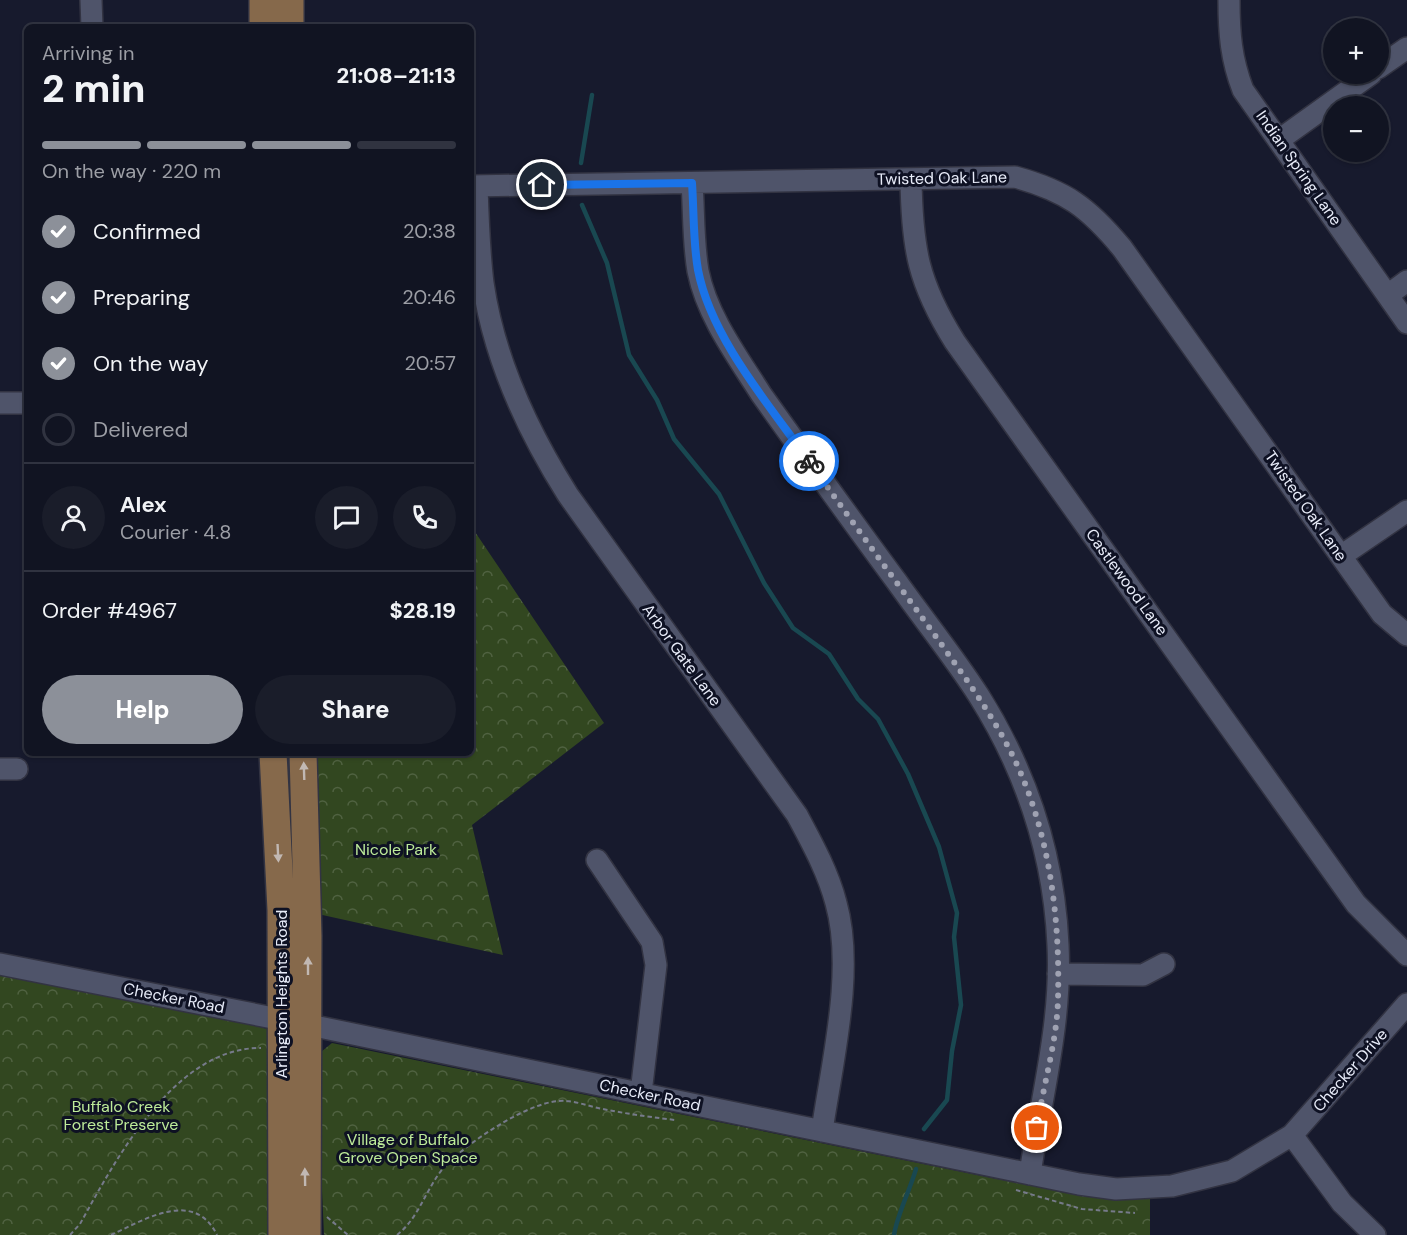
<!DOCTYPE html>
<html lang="en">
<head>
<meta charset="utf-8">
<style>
	:root { --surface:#111422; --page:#1a1d2a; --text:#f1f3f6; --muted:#9c9ea5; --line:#303340; --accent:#8c9099 }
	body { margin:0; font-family:"DM Sans",sans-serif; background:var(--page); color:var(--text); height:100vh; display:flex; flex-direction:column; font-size:22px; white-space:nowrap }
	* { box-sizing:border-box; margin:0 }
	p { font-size:20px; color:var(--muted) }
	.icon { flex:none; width:33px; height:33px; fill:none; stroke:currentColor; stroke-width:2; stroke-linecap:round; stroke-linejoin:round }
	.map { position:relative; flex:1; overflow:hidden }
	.side { position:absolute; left:24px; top:24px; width:450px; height:732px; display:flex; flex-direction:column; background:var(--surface); border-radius:9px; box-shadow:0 2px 4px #0004,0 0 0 2px var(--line) }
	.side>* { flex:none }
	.buttons { position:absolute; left:1323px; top:18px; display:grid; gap:12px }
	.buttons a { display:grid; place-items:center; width:66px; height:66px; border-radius:50%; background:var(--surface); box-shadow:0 2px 4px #0004,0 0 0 2px var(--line); font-size:30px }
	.pin { position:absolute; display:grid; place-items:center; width:51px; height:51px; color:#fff; margin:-26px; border:3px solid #fff; border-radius:50%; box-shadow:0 2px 6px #0007 }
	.courier { position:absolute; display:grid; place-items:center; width:60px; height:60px; margin:-30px; border:4px solid #1a73e8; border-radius:50%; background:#fff; color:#222; box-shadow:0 2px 8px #0007 }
	.overview em { font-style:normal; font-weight:800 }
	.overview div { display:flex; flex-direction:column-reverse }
	.overview { display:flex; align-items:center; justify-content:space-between; height:102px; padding:0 18px }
	h1 { font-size:39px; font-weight:800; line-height:45px }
	.bar { display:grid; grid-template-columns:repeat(4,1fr); gap:9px 6px; align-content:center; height:72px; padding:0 18px }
	.bar i { height:8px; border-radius:4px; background:var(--line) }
	.bar .on { background:var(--accent) }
	.bar p { grid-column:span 4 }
	.line { display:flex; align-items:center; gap:15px; padding:0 18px; border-top:2px solid var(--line) }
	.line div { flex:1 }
	.round { display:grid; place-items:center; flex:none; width:63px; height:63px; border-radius:32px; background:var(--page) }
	ol { padding:0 18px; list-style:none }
	li { display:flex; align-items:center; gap:18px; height:66px }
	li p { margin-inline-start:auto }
	li .icon { padding:6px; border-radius:50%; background:var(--accent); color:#fff; stroke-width:4 }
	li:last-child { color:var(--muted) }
	li i { width:33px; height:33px; border:3px solid var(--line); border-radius:50% }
	.primary-button { display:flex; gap:12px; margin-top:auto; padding:12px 18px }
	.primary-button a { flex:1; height:69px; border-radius:36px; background:var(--accent); color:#fff; font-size:24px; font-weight:800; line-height:69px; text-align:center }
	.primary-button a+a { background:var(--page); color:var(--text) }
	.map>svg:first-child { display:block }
	.forest { fill:url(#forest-crowns) }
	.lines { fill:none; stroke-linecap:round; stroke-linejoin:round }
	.stream { stroke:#194851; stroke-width:4.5 }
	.minor-casing { stroke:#323342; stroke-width:24 }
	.major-casing { stroke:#323342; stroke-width:30 }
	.path { stroke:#767a8a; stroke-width:2; stroke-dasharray:4.5 3; stroke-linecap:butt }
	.minor { stroke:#4f546a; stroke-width:21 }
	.major { stroke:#86694b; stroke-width:27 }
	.oneway { fill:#c1b8b3 }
	.done { stroke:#9fa2b2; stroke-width:6; stroke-dasharray:0 10.8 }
	.route { stroke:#1a73e8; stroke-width:8 }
	.labels { text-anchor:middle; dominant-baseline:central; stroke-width:6; stroke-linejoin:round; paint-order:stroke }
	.street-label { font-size:16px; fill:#e8ecf9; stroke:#0e1123 }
	.park-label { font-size:16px; fill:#bdeb99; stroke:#0e1123 }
</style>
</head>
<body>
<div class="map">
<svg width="1407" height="1235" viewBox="0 0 1407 1235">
	<defs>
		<pattern id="forest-crowns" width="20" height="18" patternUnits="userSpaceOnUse" patternTransform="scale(1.5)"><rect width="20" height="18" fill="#324720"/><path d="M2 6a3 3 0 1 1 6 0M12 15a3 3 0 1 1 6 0" fill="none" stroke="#506241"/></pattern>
	</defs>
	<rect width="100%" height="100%" fill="#171a2d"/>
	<path class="forest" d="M 471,526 L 604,723 L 472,825 L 503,955 L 318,914 L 313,753 L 471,753 Z
		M 0,971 L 199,1008 L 270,1030 L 271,1235 L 0,1235 Z
		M 332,1043 L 997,1179 L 1100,1198 L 1150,1199 L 1150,1235 L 324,1235 L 316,1056 Z"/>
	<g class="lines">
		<path class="stream" d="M 581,163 L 592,95
			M 582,205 L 607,263 L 629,355 L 657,400 L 674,439 L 719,494 L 764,583 L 793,628 L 829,654 L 858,699 L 878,719 L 908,774 L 939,847 L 957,913 L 954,937 L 961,1005 L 952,1051 L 947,1100 L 924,1129
			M 894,1235 C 897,1215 910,1190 916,1169"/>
		<defs>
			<path id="minor" d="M 91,0 L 92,27
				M 1229,0 C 1229,33 1231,59 1243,90 L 1407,323
				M 1378,68 L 1407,48
				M 1279,140 L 1371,74
				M 911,179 C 912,248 918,283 955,342 L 1356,904 L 1407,955
				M 692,183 C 694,211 693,242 698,271 C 707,316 737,356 761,394 C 806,457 851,520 897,582 C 924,620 954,657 979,696 C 1026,771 1054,856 1058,945 C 1062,1022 1041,1098 1030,1174
				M 471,186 L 1015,177 C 1066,191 1088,207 1122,248 L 1382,614 L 1407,635
				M 477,186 C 478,218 479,251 483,283 C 494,359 527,430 568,495 L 797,815 C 812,843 828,872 836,903 C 855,970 832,1062 822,1131
				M 1388,295 L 1407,281
				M 0,403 L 27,403
				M 1341,556 L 1407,511
				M 0,769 L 17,769
				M 597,860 L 652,942 L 656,965 L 641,1093
				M 0,964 L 324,1028 L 1079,1184 L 1116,1189 L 1172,1186 L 1232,1171 L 1292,1135 L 1407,1004
				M 1058,974 L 1143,975 L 1164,964
				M 1292,1135 L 1342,1203 L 1375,1235"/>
			<path id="major" d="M 263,27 L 263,0
				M 290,27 L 290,0
				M 273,753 L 281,910 L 282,1235
				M 303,753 L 308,936 L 307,1235"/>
		</defs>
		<use href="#minor" class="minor-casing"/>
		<use href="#major" class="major-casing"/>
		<path class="path" d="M 1016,1190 L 1082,1209 L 1135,1213
			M 327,1217 L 348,1235
			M 70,1235 L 80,1224 C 116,1159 175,1047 261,1048
			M 111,1235 C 144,1220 194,1188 217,1235
			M 397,1235 C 421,1216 426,1186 447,1164 C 469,1142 534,1097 567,1101 C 579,1102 591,1107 603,1109 C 627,1114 651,1117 675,1120"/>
		<use href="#minor" class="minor"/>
		<use href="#major" class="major"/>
	</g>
	<defs><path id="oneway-solid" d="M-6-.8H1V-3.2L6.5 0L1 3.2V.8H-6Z" transform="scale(1.5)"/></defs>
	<g class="oneway">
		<use href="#oneway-solid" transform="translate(304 771) rotate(-92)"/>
		<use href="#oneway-solid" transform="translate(278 853) rotate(87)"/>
		<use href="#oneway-solid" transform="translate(308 966) rotate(-90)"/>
		<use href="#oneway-solid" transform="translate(305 1177) rotate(-91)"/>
	</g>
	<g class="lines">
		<path class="done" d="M 809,461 C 850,519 892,576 934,634 C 966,679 1000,724 1022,776 C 1051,846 1060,923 1058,999 C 1057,1042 1043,1085 1037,1128"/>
		<path class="route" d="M 542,185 L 692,183 C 694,211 693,242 698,270 C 711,338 770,406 809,461"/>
	</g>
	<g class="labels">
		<g class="street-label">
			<text transform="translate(1299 168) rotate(55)">Indian Spring Lane</text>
			<text transform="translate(942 178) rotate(-1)">Twisted Oak Lane</text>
			<text transform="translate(1306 506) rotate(55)">Twisted Oak Lane</text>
			<text transform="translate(1127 582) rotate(54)">Castlewood Lane</text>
			<text transform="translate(682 655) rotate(54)">Arbor Gate Lane</text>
			<text transform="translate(281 994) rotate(-90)">Arlington Heights Road</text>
			<text transform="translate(174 998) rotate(11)">Checker Road</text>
			<text transform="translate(1350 1070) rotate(-49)">Checker Drive</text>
			<text transform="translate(650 1095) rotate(12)">Checker Road</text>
		</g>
		<g class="park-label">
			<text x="396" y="849">Nicole Park</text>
			<text x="121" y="1106">Buffalo Creek<tspan x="121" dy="18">Forest Preserve</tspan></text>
			<text x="408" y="1139">Village of Buffalo<tspan x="408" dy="18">Grove Open Space</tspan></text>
		</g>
	</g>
</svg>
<div class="buttons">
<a>+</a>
<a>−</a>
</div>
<div class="pin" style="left:1037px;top:1128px;background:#ea580c"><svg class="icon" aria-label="bag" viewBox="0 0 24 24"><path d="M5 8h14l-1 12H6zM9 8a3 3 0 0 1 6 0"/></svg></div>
<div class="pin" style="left:542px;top:185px;background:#1f2937"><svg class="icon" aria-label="home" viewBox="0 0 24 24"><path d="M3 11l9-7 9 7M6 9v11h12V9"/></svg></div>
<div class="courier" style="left:809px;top:461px"><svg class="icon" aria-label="bike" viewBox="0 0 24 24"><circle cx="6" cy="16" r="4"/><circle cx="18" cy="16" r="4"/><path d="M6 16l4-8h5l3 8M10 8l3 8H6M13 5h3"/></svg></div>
<section class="side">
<div class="overview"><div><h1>2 min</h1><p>Arriving in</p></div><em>21:08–21:13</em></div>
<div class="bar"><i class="on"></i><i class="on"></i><i class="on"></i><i></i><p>On the way · 220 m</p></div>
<ol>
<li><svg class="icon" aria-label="check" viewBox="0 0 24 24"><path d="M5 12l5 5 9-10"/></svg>Confirmed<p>20:38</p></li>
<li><svg class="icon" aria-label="check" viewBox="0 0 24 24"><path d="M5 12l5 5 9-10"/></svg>Preparing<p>20:46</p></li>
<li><svg class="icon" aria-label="check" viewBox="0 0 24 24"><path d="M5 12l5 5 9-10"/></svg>On the way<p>20:57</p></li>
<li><i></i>Delivered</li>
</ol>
<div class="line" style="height:108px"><a class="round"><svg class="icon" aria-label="person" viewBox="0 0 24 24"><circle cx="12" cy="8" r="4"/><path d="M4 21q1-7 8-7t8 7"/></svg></a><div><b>Alex</b><p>Courier · 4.8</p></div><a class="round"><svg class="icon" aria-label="chat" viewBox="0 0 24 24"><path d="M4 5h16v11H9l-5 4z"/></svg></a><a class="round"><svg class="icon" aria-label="phone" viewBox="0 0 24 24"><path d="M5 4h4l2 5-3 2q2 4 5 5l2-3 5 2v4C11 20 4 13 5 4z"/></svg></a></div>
<div class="line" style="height:78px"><div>Order #4967</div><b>$28.19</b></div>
<div class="primary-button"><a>Help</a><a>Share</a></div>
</section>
</div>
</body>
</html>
